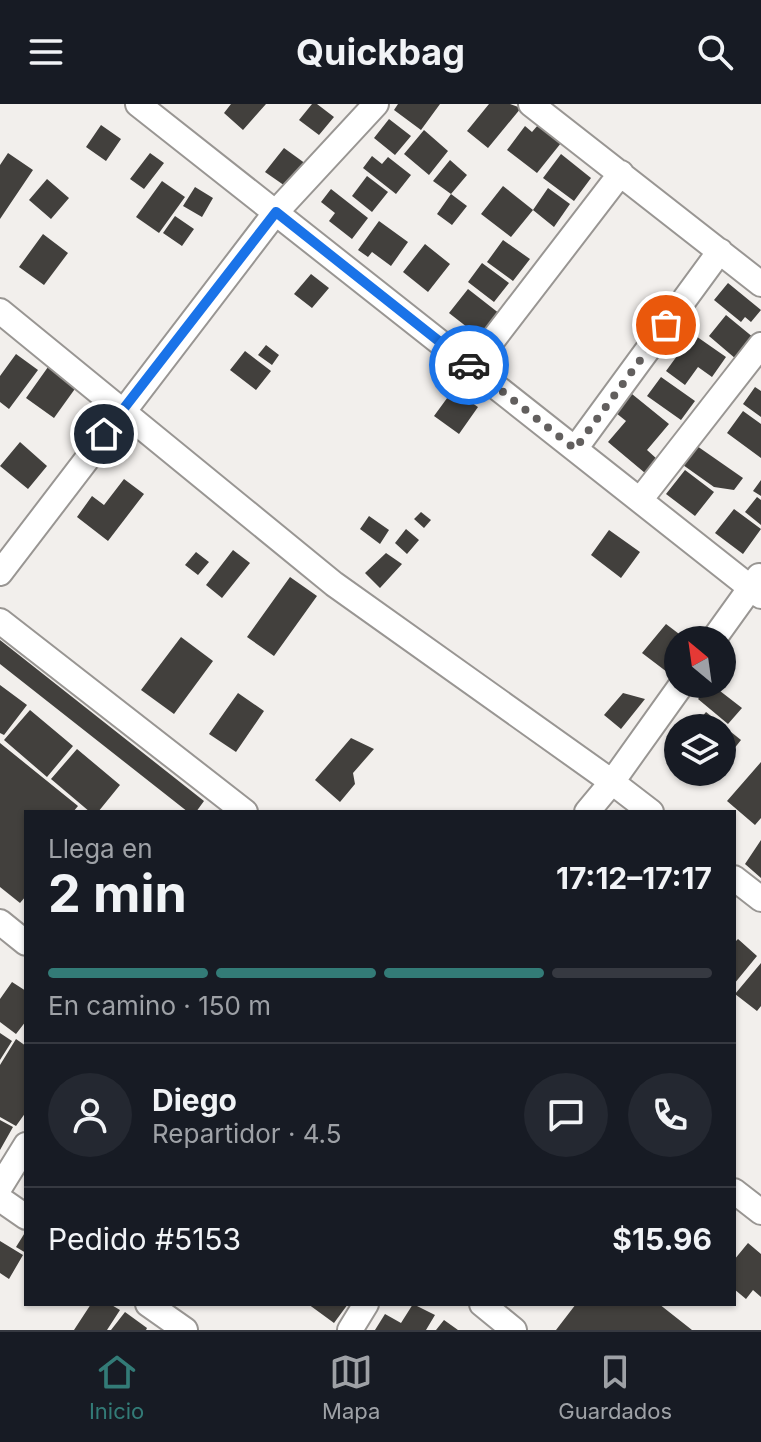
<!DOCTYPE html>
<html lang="es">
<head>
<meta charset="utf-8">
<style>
	:root { --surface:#171b24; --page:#242831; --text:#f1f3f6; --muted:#9ea1a6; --line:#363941; --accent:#337b77 }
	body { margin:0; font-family:Inter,sans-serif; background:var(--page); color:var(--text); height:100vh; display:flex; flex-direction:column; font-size:30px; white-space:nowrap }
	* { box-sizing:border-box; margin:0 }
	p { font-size:26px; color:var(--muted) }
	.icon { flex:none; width:44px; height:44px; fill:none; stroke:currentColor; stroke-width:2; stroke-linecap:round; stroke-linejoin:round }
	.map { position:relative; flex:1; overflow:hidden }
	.drawer { position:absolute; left:24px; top:706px; width:712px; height:496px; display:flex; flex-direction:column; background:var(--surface); border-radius:0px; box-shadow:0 2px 6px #0004 }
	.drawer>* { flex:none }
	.needle { width:52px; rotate:331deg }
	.buttons { position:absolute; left:664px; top:522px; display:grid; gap:16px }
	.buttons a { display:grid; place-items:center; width:72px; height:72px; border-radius:50%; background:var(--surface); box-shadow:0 2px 6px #0004; font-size:40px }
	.pin { position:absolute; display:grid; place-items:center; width:68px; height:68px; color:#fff; margin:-34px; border:4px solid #fff; border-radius:50%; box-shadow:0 2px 8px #0007 }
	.courier { position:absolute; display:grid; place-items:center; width:80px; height:80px; margin:-40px; border:6px solid #1a73e8; border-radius:50%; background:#fff; color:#222; box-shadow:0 2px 10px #0007 }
	.head em { font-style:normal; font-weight:700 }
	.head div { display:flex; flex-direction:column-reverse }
	.head { display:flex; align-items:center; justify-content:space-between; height:136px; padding:0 24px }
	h1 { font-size:52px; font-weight:700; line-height:60px }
	.bar { display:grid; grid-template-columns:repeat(4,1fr); gap:12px 8px; align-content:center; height:96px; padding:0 24px }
	.bar i { height:10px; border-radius:6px; background:var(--line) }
	.bar .on { background:var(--accent) }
	.bar p { grid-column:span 4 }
	.line { display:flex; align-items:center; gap:20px; padding:0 24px; border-top:2px solid var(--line) }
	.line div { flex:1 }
	.round { display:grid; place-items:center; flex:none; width:84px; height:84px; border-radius:42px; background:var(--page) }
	header { display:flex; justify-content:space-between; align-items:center; height:104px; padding:0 24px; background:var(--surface); font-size:36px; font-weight:700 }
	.tabs { display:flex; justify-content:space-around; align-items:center; height:112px; border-top:2px solid var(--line); background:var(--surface); font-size:22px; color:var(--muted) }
	.tabs a { display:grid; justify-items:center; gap:4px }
	.tabs .on { color:var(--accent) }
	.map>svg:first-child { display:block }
	.building { fill:#42403d }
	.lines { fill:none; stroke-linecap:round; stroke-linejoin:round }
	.minor-casing { stroke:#999693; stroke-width:28 }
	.minor { stroke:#fff; stroke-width:24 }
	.done { stroke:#625f5e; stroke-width:8; stroke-dasharray:0 14.4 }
	.route { stroke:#1a73e8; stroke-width:10 }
</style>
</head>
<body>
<header><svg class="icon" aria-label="menu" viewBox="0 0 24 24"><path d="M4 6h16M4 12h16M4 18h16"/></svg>Quickbag<svg class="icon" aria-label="search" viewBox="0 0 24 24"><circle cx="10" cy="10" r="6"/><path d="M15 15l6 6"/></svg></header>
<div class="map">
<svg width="761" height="1226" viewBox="0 0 761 1226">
	<rect width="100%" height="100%" fill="#f2efec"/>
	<path class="building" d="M 231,0 L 266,0 L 243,26 L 224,9 Z
		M 312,0 L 317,0 L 334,13 L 319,31 L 299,16 Z
		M 398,0 L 440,0 L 421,26 L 394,6 Z
		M 489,0 L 510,0 L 521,4 L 488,44 L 467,27 Z
		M 389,15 L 411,32 L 395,51 L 374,34 Z
		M 101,21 L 121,35 L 106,57 L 86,43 Z
		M 538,21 L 561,39 L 537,69 L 507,46 L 525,22 L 532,28 Z
		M 424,26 L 448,47 L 429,71 L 404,50 Z
		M 284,44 L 306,60 L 288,84 L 265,68 Z
		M 8,49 L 33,66 L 0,115 L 0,61 Z
		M 150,49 L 164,59 L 144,85 L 130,75 Z
		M 561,50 L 591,74 L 574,97 L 543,74 Z
		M 372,52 L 382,60 L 388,53 L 411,71 L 396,90 L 363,64 Z
		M 450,56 L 467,71 L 451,90 L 433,77 Z
		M 367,72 L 388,88 L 372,108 L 352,92 Z
		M 47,75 L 69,94 L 51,115 L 29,96 Z
		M 162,77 L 185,93 L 159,129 L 136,113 Z
		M 503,82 L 533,106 L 511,133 L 481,110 Z
		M 195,83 L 213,94 L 202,113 L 183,102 Z
		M 548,84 L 570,100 L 554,123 L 533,106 Z
		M 331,85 L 368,114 L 352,135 L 329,117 L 335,109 L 321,98 Z
		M 451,90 L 467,102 L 452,121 L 437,110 Z
		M 175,112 L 194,125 L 182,142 L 163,129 Z
		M 379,117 L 408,138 L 391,162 L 372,148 L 368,153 L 358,146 Z
		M 43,130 L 68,149 L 44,181 L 19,163 Z
		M 503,136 L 530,155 L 513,177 L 487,158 Z
		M 425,140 L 450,160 L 428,188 L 403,168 Z
		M 482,159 L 509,179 L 494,198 L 468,178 Z
		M 311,170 L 329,184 L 312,204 L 294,190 Z
		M 728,179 L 761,206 L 751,218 L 745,213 L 741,218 L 714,196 Z
		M 468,185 L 500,210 L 481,234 L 449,209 Z
		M 726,211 L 754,234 L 736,255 L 709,232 Z
		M 693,230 L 726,253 L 712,273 L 698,263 L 685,281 L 666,267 Z
		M 266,241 L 279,251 L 272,261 L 258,251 Z
		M 245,247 L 271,267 L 256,286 L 230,266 Z
		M 16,250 L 38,266 L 9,305 L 0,298 L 0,272 Z
		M 48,263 L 77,282 L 54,314 L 26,294 Z
		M 661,273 L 695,297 L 681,316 L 647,292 Z
		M 755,283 L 761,287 L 761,313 L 743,300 Z
		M 453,286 L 478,303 L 459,330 L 434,312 Z
		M 632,290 L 669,320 L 647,346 L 657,355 L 645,369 L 608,338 L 626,317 L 616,309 Z
		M 743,307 L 761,320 L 761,354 L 727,329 Z
		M 20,338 L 47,362 L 28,385 L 0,362 Z
		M 697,342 L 743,374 L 734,386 L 714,383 L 683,361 Z
		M 685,366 L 714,388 L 695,412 L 666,390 Z
		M 124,375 L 144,390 L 108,437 L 77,413 L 92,392 L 104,401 Z
		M 761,376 L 761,392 L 753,387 Z
		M 757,393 L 761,396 L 761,421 L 745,408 Z
		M 734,405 L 761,425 L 743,450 L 715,429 Z
		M 421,408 L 431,416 L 424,424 L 414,415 Z
		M 369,412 L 389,426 L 380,440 L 360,425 Z
		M 406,425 L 419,436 L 407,450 L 395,439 Z
		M 609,426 L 640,448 L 621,474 L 591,451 Z
		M 233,446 L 250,459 L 222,494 L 206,481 Z
		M 196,448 L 209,458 L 198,471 L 185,461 Z
		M 386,449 L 402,460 L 380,484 L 365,469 Z
		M 290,473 L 317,492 L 274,552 L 247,533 Z
		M 666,520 L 687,536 L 678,536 L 678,554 L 667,568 L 642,549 Z
		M 181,533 L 213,557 L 174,610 L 141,586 Z
		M 0,536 L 204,697 L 196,708 L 188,708 L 0,560 Z
		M 711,580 L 742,604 L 728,620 L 698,595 Z
		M 0,581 L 27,601 L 4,631 L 0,629 Z
		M 238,589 L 264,607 L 236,648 L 209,630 Z
		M 623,589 L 645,595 L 621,625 L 604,611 Z
		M 30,606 L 73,642 L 47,673 L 4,636 Z
		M 706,608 L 741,636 L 725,656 L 722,654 L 722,624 L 693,624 Z
		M 351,634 L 374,645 L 353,669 L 355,680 L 340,698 L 315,676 Z
		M 0,639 L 78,702 L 73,708 L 26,708 L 26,774 L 24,776 L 26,792 L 20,799 L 0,783 Z
		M 77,645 L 120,681 L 98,708 L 90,708 L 51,675 Z
		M 761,658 L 761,714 L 755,721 L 727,697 Z
		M 761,736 L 761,774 L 745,760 Z
		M 738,835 L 757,852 L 734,880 L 734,839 Z
		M 761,859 L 761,902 L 757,907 L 735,890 Z
		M 12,878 L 26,887 L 26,917 L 16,930 L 0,918 L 0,895 Z
		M 0,929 L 12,937 L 0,956 Z
		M 16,935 L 26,942 L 26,1008 L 16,1022 L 0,1013 L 0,961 Z
		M 0,1016 L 13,1023 L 0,1046 Z
		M 26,1127 L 26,1149 L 16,1143 Z
		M 0,1137 L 23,1151 L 9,1175 L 0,1169 Z
		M 748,1139 L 761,1150 L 761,1193 L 753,1186 L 746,1195 L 734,1185 L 734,1156 Z
		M 91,1200 L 110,1200 L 120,1206 L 107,1226 L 74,1226 Z
		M 308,1200 L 348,1200 L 334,1219 Z
		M 413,1200 L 435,1211 L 426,1226 L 375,1226 L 385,1210 L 401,1219 Z
		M 576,1200 L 659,1200 L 692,1226 L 556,1226 Z
		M 125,1208 L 147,1224 L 146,1226 L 111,1226 Z
		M 444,1216 L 458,1226 L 436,1226 Z"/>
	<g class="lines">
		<defs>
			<path id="minor" d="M 138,0 L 761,492
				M 531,0 L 761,180
				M 0,207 L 334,480 L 612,678 L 651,708
				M 472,263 L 621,69
				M 575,345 L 720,147
				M 640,396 L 761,241
				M 0,469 L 276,108 L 376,0
				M 0,517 L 245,708
				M 713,536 L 759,472
				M 587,708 L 612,678 L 682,580
				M 734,774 L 761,795
				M 0,818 L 26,839
				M 0,1083 L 26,1041
				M 734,1087 L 761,1108
				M 0,1095 L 26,1113
				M 148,1200 L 185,1226
				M 482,1200 L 514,1226
				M 350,1226 L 366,1200"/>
		</defs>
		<use href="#minor" class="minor-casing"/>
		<use href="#minor" class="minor"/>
	</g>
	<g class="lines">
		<path class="done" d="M 469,261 L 575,345 L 666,221"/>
		<path class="route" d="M 104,330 L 276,108 L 469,261"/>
	</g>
</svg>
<div class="buttons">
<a><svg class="needle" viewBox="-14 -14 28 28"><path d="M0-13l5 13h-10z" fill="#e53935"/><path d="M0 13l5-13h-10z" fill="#9ea1a6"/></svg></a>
<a><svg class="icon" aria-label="layers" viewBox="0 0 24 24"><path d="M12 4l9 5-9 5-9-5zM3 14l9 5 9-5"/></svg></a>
</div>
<div class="pin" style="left:666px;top:221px;background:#ea580c"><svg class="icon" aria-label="bag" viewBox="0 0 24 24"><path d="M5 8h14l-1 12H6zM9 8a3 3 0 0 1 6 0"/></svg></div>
<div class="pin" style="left:104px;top:330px;background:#1f2937"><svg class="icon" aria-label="home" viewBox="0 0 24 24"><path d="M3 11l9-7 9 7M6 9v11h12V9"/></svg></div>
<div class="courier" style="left:469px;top:261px"><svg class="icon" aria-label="car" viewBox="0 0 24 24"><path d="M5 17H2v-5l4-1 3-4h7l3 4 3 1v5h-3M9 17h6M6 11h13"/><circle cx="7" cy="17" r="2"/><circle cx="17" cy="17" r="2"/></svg></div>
<section class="drawer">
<div class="head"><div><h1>2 min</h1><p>Llega en</p></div><em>17:12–17:17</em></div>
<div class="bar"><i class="on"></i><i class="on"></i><i class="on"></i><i></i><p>En camino · 150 m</p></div>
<div class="line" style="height:144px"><a class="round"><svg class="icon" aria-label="person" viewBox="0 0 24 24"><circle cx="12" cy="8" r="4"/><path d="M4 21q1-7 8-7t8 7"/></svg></a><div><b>Diego</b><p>Repartidor · 4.5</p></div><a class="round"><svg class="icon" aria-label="chat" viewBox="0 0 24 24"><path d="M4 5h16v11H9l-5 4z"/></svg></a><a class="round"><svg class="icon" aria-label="phone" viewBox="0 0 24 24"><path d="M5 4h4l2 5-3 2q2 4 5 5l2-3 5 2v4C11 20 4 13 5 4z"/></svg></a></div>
<div class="line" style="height:104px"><div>Pedido #5153</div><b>$15.96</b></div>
</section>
</div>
<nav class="tabs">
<a class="on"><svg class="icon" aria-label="home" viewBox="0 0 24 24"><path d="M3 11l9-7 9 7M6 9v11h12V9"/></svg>Inicio</a>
<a><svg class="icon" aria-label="map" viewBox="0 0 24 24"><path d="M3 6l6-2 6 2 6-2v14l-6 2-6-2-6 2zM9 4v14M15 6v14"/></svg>Mapa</a>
<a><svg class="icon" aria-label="saved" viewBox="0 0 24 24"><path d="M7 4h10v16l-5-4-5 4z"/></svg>Guardados</a>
</nav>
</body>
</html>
